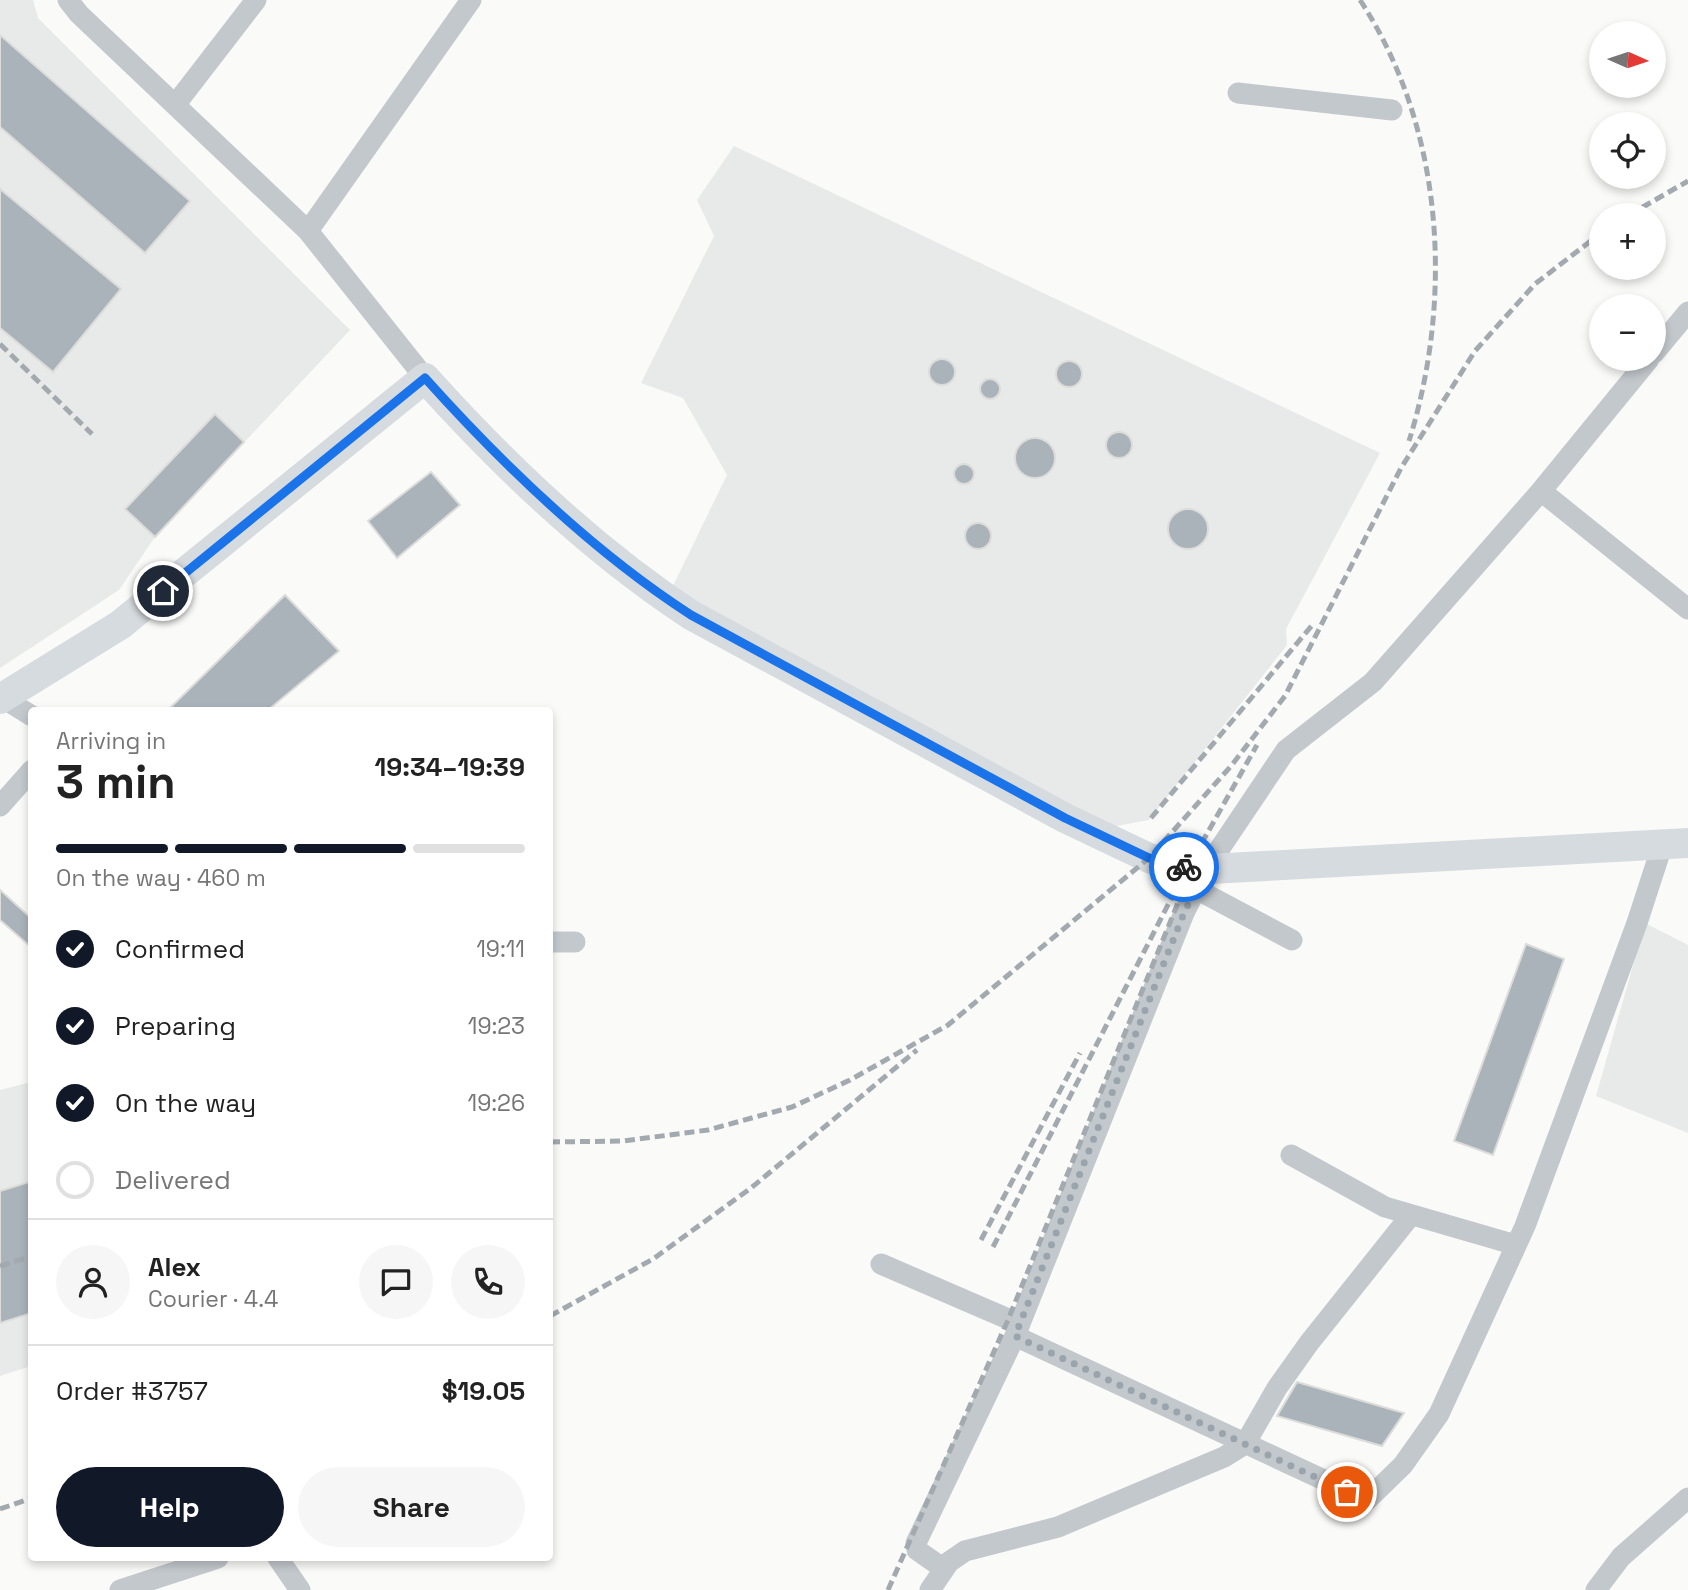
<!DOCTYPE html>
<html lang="en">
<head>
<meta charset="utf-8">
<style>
	:root { --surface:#fff; --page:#f6f6f6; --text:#222; --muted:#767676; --line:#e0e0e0; --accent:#111827 }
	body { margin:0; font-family:"Space Grotesk",sans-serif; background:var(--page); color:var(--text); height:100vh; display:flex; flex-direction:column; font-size:26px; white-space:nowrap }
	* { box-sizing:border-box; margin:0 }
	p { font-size:23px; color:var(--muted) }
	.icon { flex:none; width:38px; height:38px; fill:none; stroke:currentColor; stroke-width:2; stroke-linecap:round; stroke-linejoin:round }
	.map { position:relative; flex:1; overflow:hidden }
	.side { position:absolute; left:28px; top:707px; width:525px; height:854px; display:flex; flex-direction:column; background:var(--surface); border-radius:7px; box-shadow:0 4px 10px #0003 }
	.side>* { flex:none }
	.needle { width:46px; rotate:93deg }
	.buttons { position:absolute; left:1589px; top:21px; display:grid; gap:14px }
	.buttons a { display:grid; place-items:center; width:77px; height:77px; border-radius:50%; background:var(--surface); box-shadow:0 4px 10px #0003; font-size:35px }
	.pin { position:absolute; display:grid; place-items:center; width:60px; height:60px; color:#fff; margin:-30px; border:4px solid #fff; border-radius:50%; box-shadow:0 2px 7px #0007 }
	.courier { position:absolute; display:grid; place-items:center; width:70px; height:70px; margin:-35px; border:5px solid #1a73e8; border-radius:50%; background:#fff; color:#222; box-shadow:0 2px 9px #0007 }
	.overview em { font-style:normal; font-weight:800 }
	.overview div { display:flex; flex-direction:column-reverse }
	.overview { display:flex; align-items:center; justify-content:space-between; height:119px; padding:0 28px }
	h1 { font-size:46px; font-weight:800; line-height:52px }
	.bar { display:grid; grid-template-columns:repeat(4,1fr); gap:10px 7px; align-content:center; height:84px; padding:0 28px }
	.bar i { height:9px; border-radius:5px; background:var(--line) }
	.bar .current { background:var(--accent) }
	.bar p { grid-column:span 4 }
	.line { display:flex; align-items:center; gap:18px; padding:0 28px; border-top:2px solid var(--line) }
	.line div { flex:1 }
	.round { display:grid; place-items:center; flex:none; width:74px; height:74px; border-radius:37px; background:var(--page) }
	ol { padding:0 28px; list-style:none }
	li { display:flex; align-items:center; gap:21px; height:77px }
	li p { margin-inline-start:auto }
	li .icon { padding:7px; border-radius:50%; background:var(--accent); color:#fff; stroke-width:4 }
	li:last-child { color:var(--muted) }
	li i { width:38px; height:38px; border:4px solid var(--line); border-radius:50% }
	.button { display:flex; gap:14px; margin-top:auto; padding:14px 28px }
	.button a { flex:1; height:80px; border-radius:42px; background:var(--accent); color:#fff; font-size:28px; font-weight:800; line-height:80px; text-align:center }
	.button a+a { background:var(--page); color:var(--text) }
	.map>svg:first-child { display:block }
	.built { fill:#e8e9e9 }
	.building { fill:#aab3b9; stroke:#dcdcda; stroke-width:2 }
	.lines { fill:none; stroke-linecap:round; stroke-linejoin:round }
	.street { stroke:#c3c8cc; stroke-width:21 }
	.secondary { stroke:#d6dbdf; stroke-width:30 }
	.rail { stroke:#a2aab0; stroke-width:5; stroke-dasharray:10 5; stroke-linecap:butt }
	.done { stroke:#99a4ac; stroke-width:7; stroke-dasharray:0 12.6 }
	.route { stroke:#1a73e8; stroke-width:9 }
</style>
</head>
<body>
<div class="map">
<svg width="1688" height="1590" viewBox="0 0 1688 1590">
	<rect width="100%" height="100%" fill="#fafaf8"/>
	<path class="built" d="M 0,0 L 33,0 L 38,18 L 350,330 L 155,537 L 119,590 L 0,668 Z
		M 734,146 L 1380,453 L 1286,629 L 1287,645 L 1149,820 L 1100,829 L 669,594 L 727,475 L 683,398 L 641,383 L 714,236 L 697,200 Z
		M 1645,923 L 1688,945 L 1688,1133 L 1596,1096 Z
		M 31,1082 L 31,1366 L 0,1376 L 0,1090 Z"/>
	<path class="building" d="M 0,35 L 190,201 L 145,253 L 0,127 Z
		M 0,189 L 121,289 L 53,372 L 0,328 Z
		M929 372a13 13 0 1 1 26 0a13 13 0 1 1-26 0Z
		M1056 374a13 13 0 1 1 26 0a13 13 0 1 1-26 0Z
		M980 389a10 10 0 1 1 20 0a10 10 0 1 1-20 0Z
		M 215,414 L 244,442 L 155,537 L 125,509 Z
		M1106 445a13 13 0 1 1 26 0a13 13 0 1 1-26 0Z
		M1015 458a20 20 0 1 1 40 0a20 20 0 1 1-40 0Z
		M954 474a10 10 0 1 1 20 0a10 10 0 1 1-20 0Z
		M 431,472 L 460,505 L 397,558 L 368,521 Z
		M1168 529a20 20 0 1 1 40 0a20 20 0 1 1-40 0Z
		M965 536a13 13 0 1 1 26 0a13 13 0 1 1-26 0Z
		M 285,595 L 339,651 L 268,710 L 168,710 Z
		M 0,890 L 32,919 L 32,948 L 0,920 Z
		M 1526,944 L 1564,959 L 1493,1155 L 1454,1141 Z
		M 32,1181 L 32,1313 L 0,1323 L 0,1191 Z
		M 1297,1382 L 1404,1413 L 1382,1446 L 1277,1416 Z"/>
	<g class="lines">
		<path class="street" d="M 68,0 L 79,14 L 308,231 L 425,378
			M 1238,93 L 1392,110
			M 175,105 L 256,0
			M 308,231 L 471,0
			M 1654,353 L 1688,312
			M 1649,359 L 1541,491 L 1373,682 L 1286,750 L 1206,869 L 1184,913 L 1015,1336 L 1367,1500 L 1403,1465 L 1439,1414 L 1525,1226 L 1637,923 L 1663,843
			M 1541,491 L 1688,609
			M 3,698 L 32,716
			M 0,806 L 32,770
			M 1196,889 L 1292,940
			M 550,942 L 575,942
			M 1291,1155 L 1385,1207 L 1516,1245
			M 881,1264 L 1020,1324
			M 278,1558 L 300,1590
			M 944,1569 L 917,1550 L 916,1543 L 1015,1336
			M 120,1590 L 218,1558
			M 930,1590 L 949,1562 L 965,1551 L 1058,1527 L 1224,1457 L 1245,1444 L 1277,1388 L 1309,1343 L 1411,1215
			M 1596,1590 L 1621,1557 L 1688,1498"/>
		<path class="secondary" d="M 0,699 L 120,625 L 425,378 C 504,466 592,550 691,615 L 1065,818 L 1149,858 L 1192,870 L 1688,843"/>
		<path class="rail" d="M 1360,0 C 1444,128 1454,297 1409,441
			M 1629,215 L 1688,181
			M 0,344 L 92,434
			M 1151,818 L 1314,623
			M 550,1142 L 623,1141 L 708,1130 L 792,1107 L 850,1080 L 948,1025 L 1149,858 L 1231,766 L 1285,696 L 1401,468 L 1475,351 L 1535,284 L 1601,233
			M 981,1240 L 1080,1053
			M 993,1247 L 1172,897
			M 0,1266 L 32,1256
			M 550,1316 L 653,1259 L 751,1188 L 917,1050
			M 0,1509 L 32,1498
			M 888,1590 L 1008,1320 L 1204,839 L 1257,745"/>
	</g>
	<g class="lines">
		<path class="done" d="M 1184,867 L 1206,869 L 1184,913 L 1015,1336 L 1347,1492"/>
		<path class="route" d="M 163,591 L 425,378 C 504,466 592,551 691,615 L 1065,818 L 1149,858 L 1184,867"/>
	</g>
</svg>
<div class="buttons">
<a><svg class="needle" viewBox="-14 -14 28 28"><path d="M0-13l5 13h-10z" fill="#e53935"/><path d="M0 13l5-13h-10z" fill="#767676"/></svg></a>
<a><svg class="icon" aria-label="locate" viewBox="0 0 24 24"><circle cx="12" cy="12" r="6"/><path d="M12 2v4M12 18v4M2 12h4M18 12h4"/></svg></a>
<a>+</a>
<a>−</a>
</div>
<div class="pin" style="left:1347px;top:1492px;background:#ea580c"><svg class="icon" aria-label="bag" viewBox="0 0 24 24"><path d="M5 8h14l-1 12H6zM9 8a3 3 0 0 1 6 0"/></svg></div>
<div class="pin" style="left:163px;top:591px;background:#1f2937"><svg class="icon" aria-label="home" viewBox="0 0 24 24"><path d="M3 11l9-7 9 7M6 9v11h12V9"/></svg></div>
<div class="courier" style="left:1184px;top:867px"><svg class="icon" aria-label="bike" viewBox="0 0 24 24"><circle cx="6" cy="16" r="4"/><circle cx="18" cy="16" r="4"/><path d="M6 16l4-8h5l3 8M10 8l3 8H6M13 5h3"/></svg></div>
<section class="side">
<div class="overview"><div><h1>3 min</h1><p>Arriving in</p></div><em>19:34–19:39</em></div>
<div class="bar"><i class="current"></i><i class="current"></i><i class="current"></i><i></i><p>On the way · 460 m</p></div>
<ol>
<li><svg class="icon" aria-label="check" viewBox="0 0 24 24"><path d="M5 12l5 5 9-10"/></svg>Confirmed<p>19:11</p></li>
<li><svg class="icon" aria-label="check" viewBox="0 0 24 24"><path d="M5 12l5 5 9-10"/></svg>Preparing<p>19:23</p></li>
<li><svg class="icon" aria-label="check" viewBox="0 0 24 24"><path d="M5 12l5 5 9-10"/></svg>On the way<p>19:26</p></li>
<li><i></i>Delivered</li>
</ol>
<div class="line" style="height:126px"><a class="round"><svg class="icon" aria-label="person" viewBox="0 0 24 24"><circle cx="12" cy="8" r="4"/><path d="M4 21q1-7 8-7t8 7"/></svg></a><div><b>Alex</b><p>Courier · 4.4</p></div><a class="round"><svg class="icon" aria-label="chat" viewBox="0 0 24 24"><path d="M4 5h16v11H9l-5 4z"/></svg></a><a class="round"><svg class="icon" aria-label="phone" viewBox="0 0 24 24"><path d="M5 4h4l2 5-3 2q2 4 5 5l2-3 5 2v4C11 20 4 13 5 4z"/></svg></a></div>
<div class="line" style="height:91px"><div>Order #3757</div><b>$19.05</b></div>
<div class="button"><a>Help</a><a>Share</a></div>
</section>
</div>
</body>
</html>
